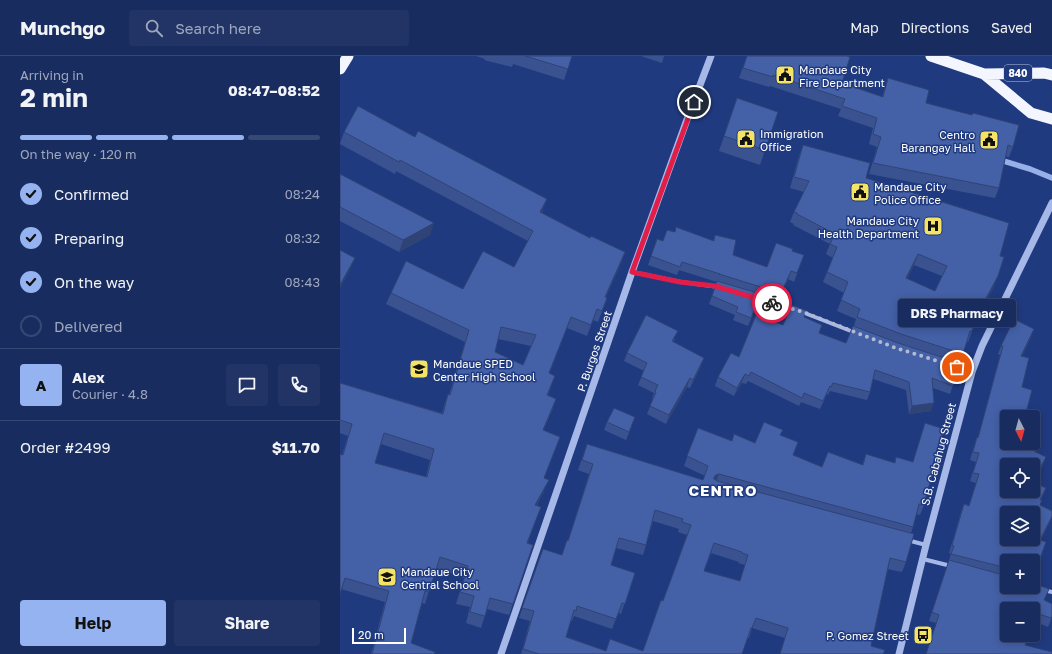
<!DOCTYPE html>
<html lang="en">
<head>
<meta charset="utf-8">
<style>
	:root { --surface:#182c5f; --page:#213465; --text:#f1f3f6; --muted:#9fa7bd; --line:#364874; --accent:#95b2f1 }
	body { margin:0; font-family:"Golos Text",sans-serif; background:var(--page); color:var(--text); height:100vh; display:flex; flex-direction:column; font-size:15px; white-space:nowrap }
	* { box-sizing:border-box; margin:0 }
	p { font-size:13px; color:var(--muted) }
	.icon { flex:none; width:22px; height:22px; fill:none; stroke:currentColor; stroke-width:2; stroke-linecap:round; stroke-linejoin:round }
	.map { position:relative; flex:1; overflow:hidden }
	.sheet { display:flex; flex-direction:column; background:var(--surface); width:340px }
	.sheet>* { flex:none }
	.needle { width:26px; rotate:174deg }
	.controls { position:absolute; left:660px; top:354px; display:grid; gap:8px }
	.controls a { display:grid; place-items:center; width:40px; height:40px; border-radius:4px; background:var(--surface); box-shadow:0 2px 10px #0003,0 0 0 1px var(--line); font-size:20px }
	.scale { position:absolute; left:12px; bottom:10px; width:54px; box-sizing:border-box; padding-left:4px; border:2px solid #fff; border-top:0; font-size:11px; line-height:14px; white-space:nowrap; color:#fff; -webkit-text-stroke:3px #203a7f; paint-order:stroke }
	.pin { position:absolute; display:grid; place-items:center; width:34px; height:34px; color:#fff; margin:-17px; border:2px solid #fff; border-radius:50%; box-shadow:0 1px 4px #0007 }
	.courier { position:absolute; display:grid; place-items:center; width:40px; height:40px; margin:-20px; border:3px solid #e11d48; border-radius:50%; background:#fff; color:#222; box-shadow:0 1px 5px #0007 }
	.bubble { position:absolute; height:28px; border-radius:4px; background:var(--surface); box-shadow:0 2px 10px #0003,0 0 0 1px var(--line); font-size:13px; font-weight:700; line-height:28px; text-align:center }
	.head em { font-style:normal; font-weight:700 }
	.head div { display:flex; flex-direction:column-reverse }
	.head { display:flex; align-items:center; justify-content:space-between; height:68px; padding:0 20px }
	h1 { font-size:26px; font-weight:700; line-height:30px }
	.bar { display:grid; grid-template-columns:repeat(4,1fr); gap:6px 4px; align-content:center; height:48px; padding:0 20px }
	.bar i { height:5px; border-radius:3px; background:var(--line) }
	.bar .selected { background:var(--accent) }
	.bar p { grid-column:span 4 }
	.line { display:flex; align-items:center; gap:10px; padding:0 20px; border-top:1px solid var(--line) }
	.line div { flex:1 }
	.round { display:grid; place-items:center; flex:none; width:42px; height:42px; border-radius:4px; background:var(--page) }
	ol { padding:0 20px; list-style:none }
	li { display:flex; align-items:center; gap:12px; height:44px }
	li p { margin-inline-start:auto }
	li .icon { padding:4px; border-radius:50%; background:var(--accent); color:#111; stroke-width:4 }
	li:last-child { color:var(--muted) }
	li i { width:22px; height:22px; border:2px solid var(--line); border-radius:50% }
	.action { display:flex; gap:8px; margin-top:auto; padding:8px 20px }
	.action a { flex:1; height:46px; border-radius:4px; background:var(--accent); color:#111; font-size:16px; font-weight:700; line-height:46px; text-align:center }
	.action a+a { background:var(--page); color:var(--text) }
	header { display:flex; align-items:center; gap:24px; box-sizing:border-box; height:56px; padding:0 20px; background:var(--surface); border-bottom:1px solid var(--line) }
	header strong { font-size:19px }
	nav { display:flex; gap:22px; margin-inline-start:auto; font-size:14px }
	.search { width:280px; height:36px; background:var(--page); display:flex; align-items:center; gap:10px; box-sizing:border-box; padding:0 14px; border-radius:4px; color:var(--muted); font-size:15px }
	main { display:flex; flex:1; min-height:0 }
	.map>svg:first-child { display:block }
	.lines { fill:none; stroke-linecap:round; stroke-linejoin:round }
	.stream { stroke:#98b0e9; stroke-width:5.5 }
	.minor { stroke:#a5b8e8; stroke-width:4 }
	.tertiary { stroke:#a5b8e8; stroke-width:7 }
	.trunk { stroke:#f3f6fe; stroke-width:11 }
	.wall { fill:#3a5390; fill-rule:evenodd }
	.shaded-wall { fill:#304375 }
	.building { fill:#4460a7; stroke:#304375; fill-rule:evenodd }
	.done { stroke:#b1bad2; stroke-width:4; stroke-dasharray:0 7.2 }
	.route { stroke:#e11d48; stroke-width:5 }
	.labels { text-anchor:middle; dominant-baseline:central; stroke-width:3; stroke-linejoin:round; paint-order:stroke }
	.shield { fill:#203a7f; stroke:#bcc4d9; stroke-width:1 }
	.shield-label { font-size:10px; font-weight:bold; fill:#fff }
	.poi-label { font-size:11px; fill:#fff; stroke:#203a7f; text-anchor:start }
	.street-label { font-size:11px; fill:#fff; stroke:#203a7f }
	.district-label { font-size:15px; font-weight:bold; letter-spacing:1px; fill:#fff; stroke:#203a7f }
</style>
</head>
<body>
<header>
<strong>Munchgo</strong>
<div class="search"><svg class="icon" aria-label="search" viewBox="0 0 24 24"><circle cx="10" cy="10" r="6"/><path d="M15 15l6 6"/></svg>Search here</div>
<nav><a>Map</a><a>Directions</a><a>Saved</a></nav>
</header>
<main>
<section class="sheet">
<div class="head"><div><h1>2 min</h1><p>Arriving in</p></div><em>08:47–08:52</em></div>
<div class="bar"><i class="selected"></i><i class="selected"></i><i class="selected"></i><i></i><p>On the way · 120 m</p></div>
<ol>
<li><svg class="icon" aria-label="check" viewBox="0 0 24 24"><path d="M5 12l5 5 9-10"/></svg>Confirmed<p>08:24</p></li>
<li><svg class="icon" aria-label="check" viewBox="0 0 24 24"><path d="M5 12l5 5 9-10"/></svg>Preparing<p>08:32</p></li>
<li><svg class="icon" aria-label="check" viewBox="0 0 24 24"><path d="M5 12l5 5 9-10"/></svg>On the way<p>08:43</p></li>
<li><i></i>Delivered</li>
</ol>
<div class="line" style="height:72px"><b class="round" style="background:var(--accent);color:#111">A</b><div><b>Alex</b><p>Courier · 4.8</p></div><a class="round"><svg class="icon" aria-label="chat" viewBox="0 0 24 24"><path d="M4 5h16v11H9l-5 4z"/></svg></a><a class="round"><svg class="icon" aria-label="phone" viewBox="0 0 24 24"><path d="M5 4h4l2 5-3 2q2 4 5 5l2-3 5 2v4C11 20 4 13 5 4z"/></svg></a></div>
<div class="line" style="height:52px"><div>Order #2499</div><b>$11.70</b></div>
<div class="action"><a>Help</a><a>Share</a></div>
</section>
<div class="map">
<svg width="712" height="598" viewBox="0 0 712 598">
	<rect width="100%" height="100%" fill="#203a7f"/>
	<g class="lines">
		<path class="stream" d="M 657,103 L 690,113 L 712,122"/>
		<path class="minor" d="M 292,216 L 341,226 L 379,231
			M 414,242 L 456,254
			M 462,256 L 516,277
			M 615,310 L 632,316
			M 567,484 L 586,489
			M 583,503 L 611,510
			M 692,531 L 712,536"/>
		<path class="tertiary" d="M 161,598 L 292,216 L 349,58 L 371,0
			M 559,598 L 586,489 L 632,316 L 642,290 L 712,147"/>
		<path class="trunk" d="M 591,0 L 644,18 L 704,17 L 712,19
			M 0,13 L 8,0
			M 644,18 L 691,57 L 712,63"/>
	</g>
	<path class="wall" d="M 136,0 L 232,0 L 224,24 L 173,8 L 172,11 L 144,4 L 145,3 Z
		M 301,0 L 324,0 L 322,7 Z
		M 407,0 L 502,27 L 542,41 L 548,22 L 586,47 L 673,91 L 669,101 L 665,100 L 659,132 L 655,142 L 529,118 L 537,91 L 529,88 L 533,72 L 498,60 L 501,53 L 430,30 L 429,31 L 399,22 Z
		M 397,42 L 438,56 L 420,109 L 379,95 Z
		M 4,76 L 203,154 L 202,157 L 250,182 L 285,196 L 281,207 L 266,241 L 267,242 L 258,266 L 253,264 L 247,280 L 227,272 L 209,318 L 211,331 L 208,339 L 216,343 L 212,355 L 203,374 L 220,381 L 204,422 L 204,435 L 197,449 L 188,487 L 193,489 L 169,559 L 147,553 L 141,572 L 126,567 L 130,551 L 116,548 L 124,522 L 96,512 L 85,548 L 82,547 L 71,587 L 94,598 L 31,598 L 45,546 L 1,533 L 2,399 L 8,380 L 0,377 L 0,327 L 102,357 L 104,350 L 108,338 L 109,339 L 125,286 L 46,248 L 51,237 L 123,233 L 174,211 L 188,185 L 56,115 L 55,118 L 0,88 ZM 158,283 L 191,290 L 183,309 L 155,296 ZM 41,388 L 90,404 L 86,421 L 35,407 Z
		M 463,89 L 526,122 L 660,200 L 654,230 L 635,267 L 628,286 L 627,285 L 610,338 L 593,332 L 591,355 L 569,358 L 566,334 L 533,323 L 530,336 L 527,344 L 490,335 L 488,339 L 487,338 L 480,353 L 461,346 L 459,350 L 408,325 L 406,328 L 402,327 L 394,340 L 375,330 L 378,321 L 399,301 L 443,269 L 464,262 L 482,269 L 479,277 L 506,287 L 514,270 L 516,263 L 497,255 L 504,237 L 483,226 L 493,202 L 486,198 L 490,188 L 453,169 L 454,168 L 450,166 L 454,156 L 464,136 L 450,132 L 459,100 ZM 574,209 L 602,220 L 595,235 L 567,223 Z
		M 0,118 L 90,179 L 59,196 L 0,165 Z
		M 335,176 L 373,185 L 375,179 L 393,199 L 427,211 L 452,195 L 464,199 L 454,226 L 448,223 L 439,244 L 422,236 L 408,270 L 393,264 L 395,259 L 369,248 L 377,226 L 339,214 L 337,219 L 308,209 L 317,183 L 323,185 Z
		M 691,281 L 682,300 L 667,361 L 694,395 L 703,409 L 694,427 L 706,432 L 701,444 L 700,449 L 712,455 L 712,461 L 701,484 L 706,486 L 693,523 L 693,505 L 667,505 L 667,531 L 712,548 L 712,561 L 708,571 L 696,566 L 667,579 L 690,579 L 686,589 L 596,567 L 589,565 L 611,498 L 609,497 L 621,456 L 624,448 L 629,449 L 636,427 L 630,425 L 636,406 L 630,404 L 634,390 L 637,381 L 638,382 L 660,299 L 658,298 L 661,290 Z
		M 335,283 L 333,286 L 361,310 L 350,332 L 347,331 L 326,368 L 307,358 L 313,343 L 312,343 L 314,337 L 298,329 L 304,315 L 284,305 L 287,297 Z
		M 267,366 L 292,370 L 286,384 L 264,374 Z
		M 585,367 L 592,411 L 584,449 L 580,459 L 576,458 L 573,471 L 571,477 L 566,506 L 562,516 L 547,513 L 531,590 L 543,598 L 440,598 L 445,582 L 412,572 L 409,582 L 407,582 L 402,598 L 181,598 L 190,565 L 179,562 L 203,493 L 222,499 L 228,485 L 249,418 L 238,414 L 247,388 L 363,424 L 365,420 L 344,410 L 358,372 L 392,385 L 415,387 L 441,379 L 453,399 L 482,411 L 522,409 L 526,398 L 554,407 L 556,401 L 573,406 ZM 313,465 L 339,473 L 338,476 L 347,479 L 323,545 L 303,595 L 266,595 L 226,581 L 231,565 L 232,565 L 234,560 L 272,573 L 278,557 L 281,558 L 295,517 L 271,509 L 276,492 L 303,499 L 306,489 ZM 371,497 L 399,506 L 398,507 L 405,509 L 400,525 L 364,515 Z"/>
	<path class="shaded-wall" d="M 207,143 L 203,154 L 196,167 L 200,156 Z
		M 94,167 L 90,179 L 59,196 L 63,184 Z
		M 285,196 L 281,207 L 261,252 L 265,241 Z
		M 578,198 L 574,209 L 563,233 L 566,222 Z
		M 15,202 L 10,214 L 0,233 L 0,229 Z
		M 451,215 L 448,223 L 439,244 L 442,235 Z
		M 658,220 L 654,230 L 633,270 L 637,259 Z
		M 694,273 L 691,281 L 678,308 L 681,300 Z
		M 364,302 L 361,310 L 350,332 L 353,324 Z
		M 405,318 L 402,327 L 394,340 L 397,332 Z
		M 350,322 L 347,331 L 326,368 L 329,359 Z
		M 216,343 L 212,355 L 199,385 L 203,374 Z
		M 594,347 L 591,355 L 569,358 L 572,350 Z
		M 295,361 L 292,370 L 286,384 L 289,376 Z
		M 706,401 L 703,409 L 693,428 L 693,426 Z
		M 379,418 L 375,429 L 374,421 L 376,419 Z
		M 209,424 L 204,435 L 191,460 L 195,449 Z
		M 712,460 L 711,464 L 697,492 L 700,484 Z"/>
	<path class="building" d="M 185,0 L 232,0 L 228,13 Z
		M 407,0 L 507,0 L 510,1 L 502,27 L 543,41 L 548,22 L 589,34 L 586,47 L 632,59 L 633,57 L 679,69 L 673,91 L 668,89 L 659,132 L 533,107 L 541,81 L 533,78 L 537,62 L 502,50 L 505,43 L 433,19 L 433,21 L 403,12 Z
		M 397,42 L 438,56 L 425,94 L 384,80 Z
		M 18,50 L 75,81 L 78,75 L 207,143 L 200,156 L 250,182 L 251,180 L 285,196 L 265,241 L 267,242 L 262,255 L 257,253 L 251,269 L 231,261 L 209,317 L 215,320 L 207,339 L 216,343 L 203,374 L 220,381 L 204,422 L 209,424 L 195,449 L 201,451 L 187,487 L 193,489 L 173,548 L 150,542 L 145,560 L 130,556 L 134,540 L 120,536 L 128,510 L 100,501 L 89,536 L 85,535 L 71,587 L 95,596 L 94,598 L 32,598 L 49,535 L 5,522 L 0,538 L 0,398 L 3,399 L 12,368 L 0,364 L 0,327 L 103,358 L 108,338 L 110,339 L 129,274 L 51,237 L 66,205 L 123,233 L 143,195 L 174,211 L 193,175 L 60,104 L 59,106 L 4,76 ZM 161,271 L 196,279 L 183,309 L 155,296 ZM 44,377 L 94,393 L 87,421 L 35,407 Z
		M 463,89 L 530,107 L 526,122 L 669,167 L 660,200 L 664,201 L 658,220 L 637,259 L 632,275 L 630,275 L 623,298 L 561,278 L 517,261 L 520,253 L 501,244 L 508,226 L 487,216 L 497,191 L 490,188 L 495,178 L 457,158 L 457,157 L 454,156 L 469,125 L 454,121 ZM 578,198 L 607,210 L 595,235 L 566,222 Z
		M 0,118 L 94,167 L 63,184 L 0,151 Z
		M 336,171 L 374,185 L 375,179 L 396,184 L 393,199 L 427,211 L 436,187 L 453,193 L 452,195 L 464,199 L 457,217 L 451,215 L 442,235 L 425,228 L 424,232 L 379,218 L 380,218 L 342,206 L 340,211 L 311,200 L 317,183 L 323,185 L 327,174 L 335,176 Z
		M 0,194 L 15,202 L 0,229 Z
		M 377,225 L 421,238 L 411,262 L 396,256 L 398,251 L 372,240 Z
		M 452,249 L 467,255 L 464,261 L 482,269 L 479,277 L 506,287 L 513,270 L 558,287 L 620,307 L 613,330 L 592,322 L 594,347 L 572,350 L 569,326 L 535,314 L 530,336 L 493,327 L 491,331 L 490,330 L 483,345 L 464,337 L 462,342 L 411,316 L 409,320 L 405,318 L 397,332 L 378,321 L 391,297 L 399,301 L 416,259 L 443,269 Z
		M 306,259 L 338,275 L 332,285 L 364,302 L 353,324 L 350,322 L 329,359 L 310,350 L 316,336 L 315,335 L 318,329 L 301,321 L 307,307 L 287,297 Z
		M 674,263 L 694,273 L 681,300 L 689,302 L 682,331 L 692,334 L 685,361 L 667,361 L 667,387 L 693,387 L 693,374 L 699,376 L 694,395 L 706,401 L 693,426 L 693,409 L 667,409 L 667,435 L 693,435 L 693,426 L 706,432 L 700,444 L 702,444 L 700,449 L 712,455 L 712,460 L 700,484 L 706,486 L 694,519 L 693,520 L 693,505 L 667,505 L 667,512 L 611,498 L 614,490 L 612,489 L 624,448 L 629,450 L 639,418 L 633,417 L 639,397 L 633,396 L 637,381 L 638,382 L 655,319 L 663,290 L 661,290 ZM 667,457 L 693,457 L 693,483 L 667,483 Z
		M 274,352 L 295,361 L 289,376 L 267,366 Z
		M 424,366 L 443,374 L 440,379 L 458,386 L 453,399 L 482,411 L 488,396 L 523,409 L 526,398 L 555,407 L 556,401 L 573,406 L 585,367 L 604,373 L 592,411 L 594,411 L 584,449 L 579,448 L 573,471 L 379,418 L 376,419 L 374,421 L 374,423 L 377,425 L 574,478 L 566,506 L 550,502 L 531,590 L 545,594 L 543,598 L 440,598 L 448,572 L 416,562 L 412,572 L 411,572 L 402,598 L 199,598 L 183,593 L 194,555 L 182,552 L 203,493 L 222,499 L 227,484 L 228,485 L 253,408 L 242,404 L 247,388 L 363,424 L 368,410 L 347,400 L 358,372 L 392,385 L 394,378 L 415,387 ZM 315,454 L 343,463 L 342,466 L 351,469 L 323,545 L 321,544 L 303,595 L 270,583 L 266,595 L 226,581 L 234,554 L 236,555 L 237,550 L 276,563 L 282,547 L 285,548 L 295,517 L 271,509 L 279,482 L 306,489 ZM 374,487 L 402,496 L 402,497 L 408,499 L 400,525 L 364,515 Z
		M 609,504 L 667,520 L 667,531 L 693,531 L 693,527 L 709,533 L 704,544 L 712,548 L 712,560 L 711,562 L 699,558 L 693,572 L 693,553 L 667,553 L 667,579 L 690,579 L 685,589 L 712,596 L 712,598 L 586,598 L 599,559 L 592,556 Z"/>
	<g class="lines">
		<path class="done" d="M 432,247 L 463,256 L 556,292 L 617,311"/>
		<path class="route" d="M 354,46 L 292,216 L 340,226 L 375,230 L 432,247"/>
	</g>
	<defs>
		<symbol id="civic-square" viewBox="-11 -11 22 22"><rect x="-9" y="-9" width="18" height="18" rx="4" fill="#f5e365" stroke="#203a7f"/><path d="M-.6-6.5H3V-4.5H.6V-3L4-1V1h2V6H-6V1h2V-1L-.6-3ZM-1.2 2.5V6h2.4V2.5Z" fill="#111"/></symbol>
		<symbol id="hospital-square" viewBox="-11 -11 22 22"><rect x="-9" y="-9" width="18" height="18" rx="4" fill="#f5e365" stroke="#203a7f"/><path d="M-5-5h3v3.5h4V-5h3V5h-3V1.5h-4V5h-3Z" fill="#111"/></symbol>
		<symbol id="school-square" viewBox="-11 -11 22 22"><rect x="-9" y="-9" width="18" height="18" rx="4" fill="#f5e365" stroke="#203a7f"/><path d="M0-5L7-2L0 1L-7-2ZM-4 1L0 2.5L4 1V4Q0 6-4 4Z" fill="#111"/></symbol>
		<symbol id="bus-square" viewBox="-11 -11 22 22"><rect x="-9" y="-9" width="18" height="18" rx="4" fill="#f5e365" stroke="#203a7f"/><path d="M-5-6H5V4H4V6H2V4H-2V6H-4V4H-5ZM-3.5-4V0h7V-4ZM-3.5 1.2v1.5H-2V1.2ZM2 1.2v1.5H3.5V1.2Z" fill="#111"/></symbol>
	</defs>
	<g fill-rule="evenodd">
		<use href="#civic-square" x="434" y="8" width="22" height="22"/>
		<use href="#civic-square" x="395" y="72" width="22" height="22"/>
		<use href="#civic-square" x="638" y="73" width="22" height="22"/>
		<use href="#civic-square" x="509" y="125" width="22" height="22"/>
		<use href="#hospital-square" x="582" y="159" width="22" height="22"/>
		<use href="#school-square" x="68" y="302" width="22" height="22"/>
		<use href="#school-square" x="36" y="510" width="22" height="22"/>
		<use href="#bus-square" x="572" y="568" width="22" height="22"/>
	</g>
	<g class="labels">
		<rect class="shield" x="664" y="9" width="28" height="16" rx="3"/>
		<g class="shield-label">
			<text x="678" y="17">840</text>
		</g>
		<g class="poi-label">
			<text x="459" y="13">Mandaue City<tspan x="459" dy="13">Fire Department</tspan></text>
			<text x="420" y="77">Immigration<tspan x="420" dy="13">Office</tspan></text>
			<text x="635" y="78" text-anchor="end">Centro<tspan x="635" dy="13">Barangay Hall</tspan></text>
			<text x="534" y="130">Mandaue City<tspan x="534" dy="13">Police Office</tspan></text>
			<text x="579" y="164" text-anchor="end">Mandaue City<tspan x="579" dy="13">Health Department</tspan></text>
			<text x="93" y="307">Mandaue SPED<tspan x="93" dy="13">Center High School</tspan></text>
			<text x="61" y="515">Mandaue City<tspan x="61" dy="13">Central School</tspan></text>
			<text x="569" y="579" text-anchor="end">P. Gomez Street</text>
		</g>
		<g class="street-label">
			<text transform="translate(254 295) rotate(-71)">P. Burgos Street</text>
			<text transform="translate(598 398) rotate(-75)">S.B. Cabahug Street</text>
		</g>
		<g class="district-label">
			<text x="383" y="434">CENTRO</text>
		</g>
	</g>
</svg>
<div class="controls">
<a><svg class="needle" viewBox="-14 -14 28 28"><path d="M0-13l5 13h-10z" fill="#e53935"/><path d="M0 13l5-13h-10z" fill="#9fa7bd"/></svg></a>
<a><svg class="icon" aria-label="locate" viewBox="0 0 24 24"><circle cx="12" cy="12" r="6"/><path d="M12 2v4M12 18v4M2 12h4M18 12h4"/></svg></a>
<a><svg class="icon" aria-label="layers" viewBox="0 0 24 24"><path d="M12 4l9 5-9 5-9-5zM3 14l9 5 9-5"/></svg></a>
<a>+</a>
<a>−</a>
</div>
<div class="scale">20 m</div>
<div class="pin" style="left:617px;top:311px;background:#ea580c"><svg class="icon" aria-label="bag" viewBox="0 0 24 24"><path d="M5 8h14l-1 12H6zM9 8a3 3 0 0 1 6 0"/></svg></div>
<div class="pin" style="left:354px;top:46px;background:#1f2937"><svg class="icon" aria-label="home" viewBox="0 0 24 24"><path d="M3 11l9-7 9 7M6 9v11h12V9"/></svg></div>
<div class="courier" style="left:432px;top:247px"><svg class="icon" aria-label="bike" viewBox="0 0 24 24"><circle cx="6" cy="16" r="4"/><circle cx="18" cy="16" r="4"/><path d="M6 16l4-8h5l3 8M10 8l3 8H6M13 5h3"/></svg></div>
<div class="bubble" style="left:558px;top:243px;width:118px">DRS Pharmacy</div>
</div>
</main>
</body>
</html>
